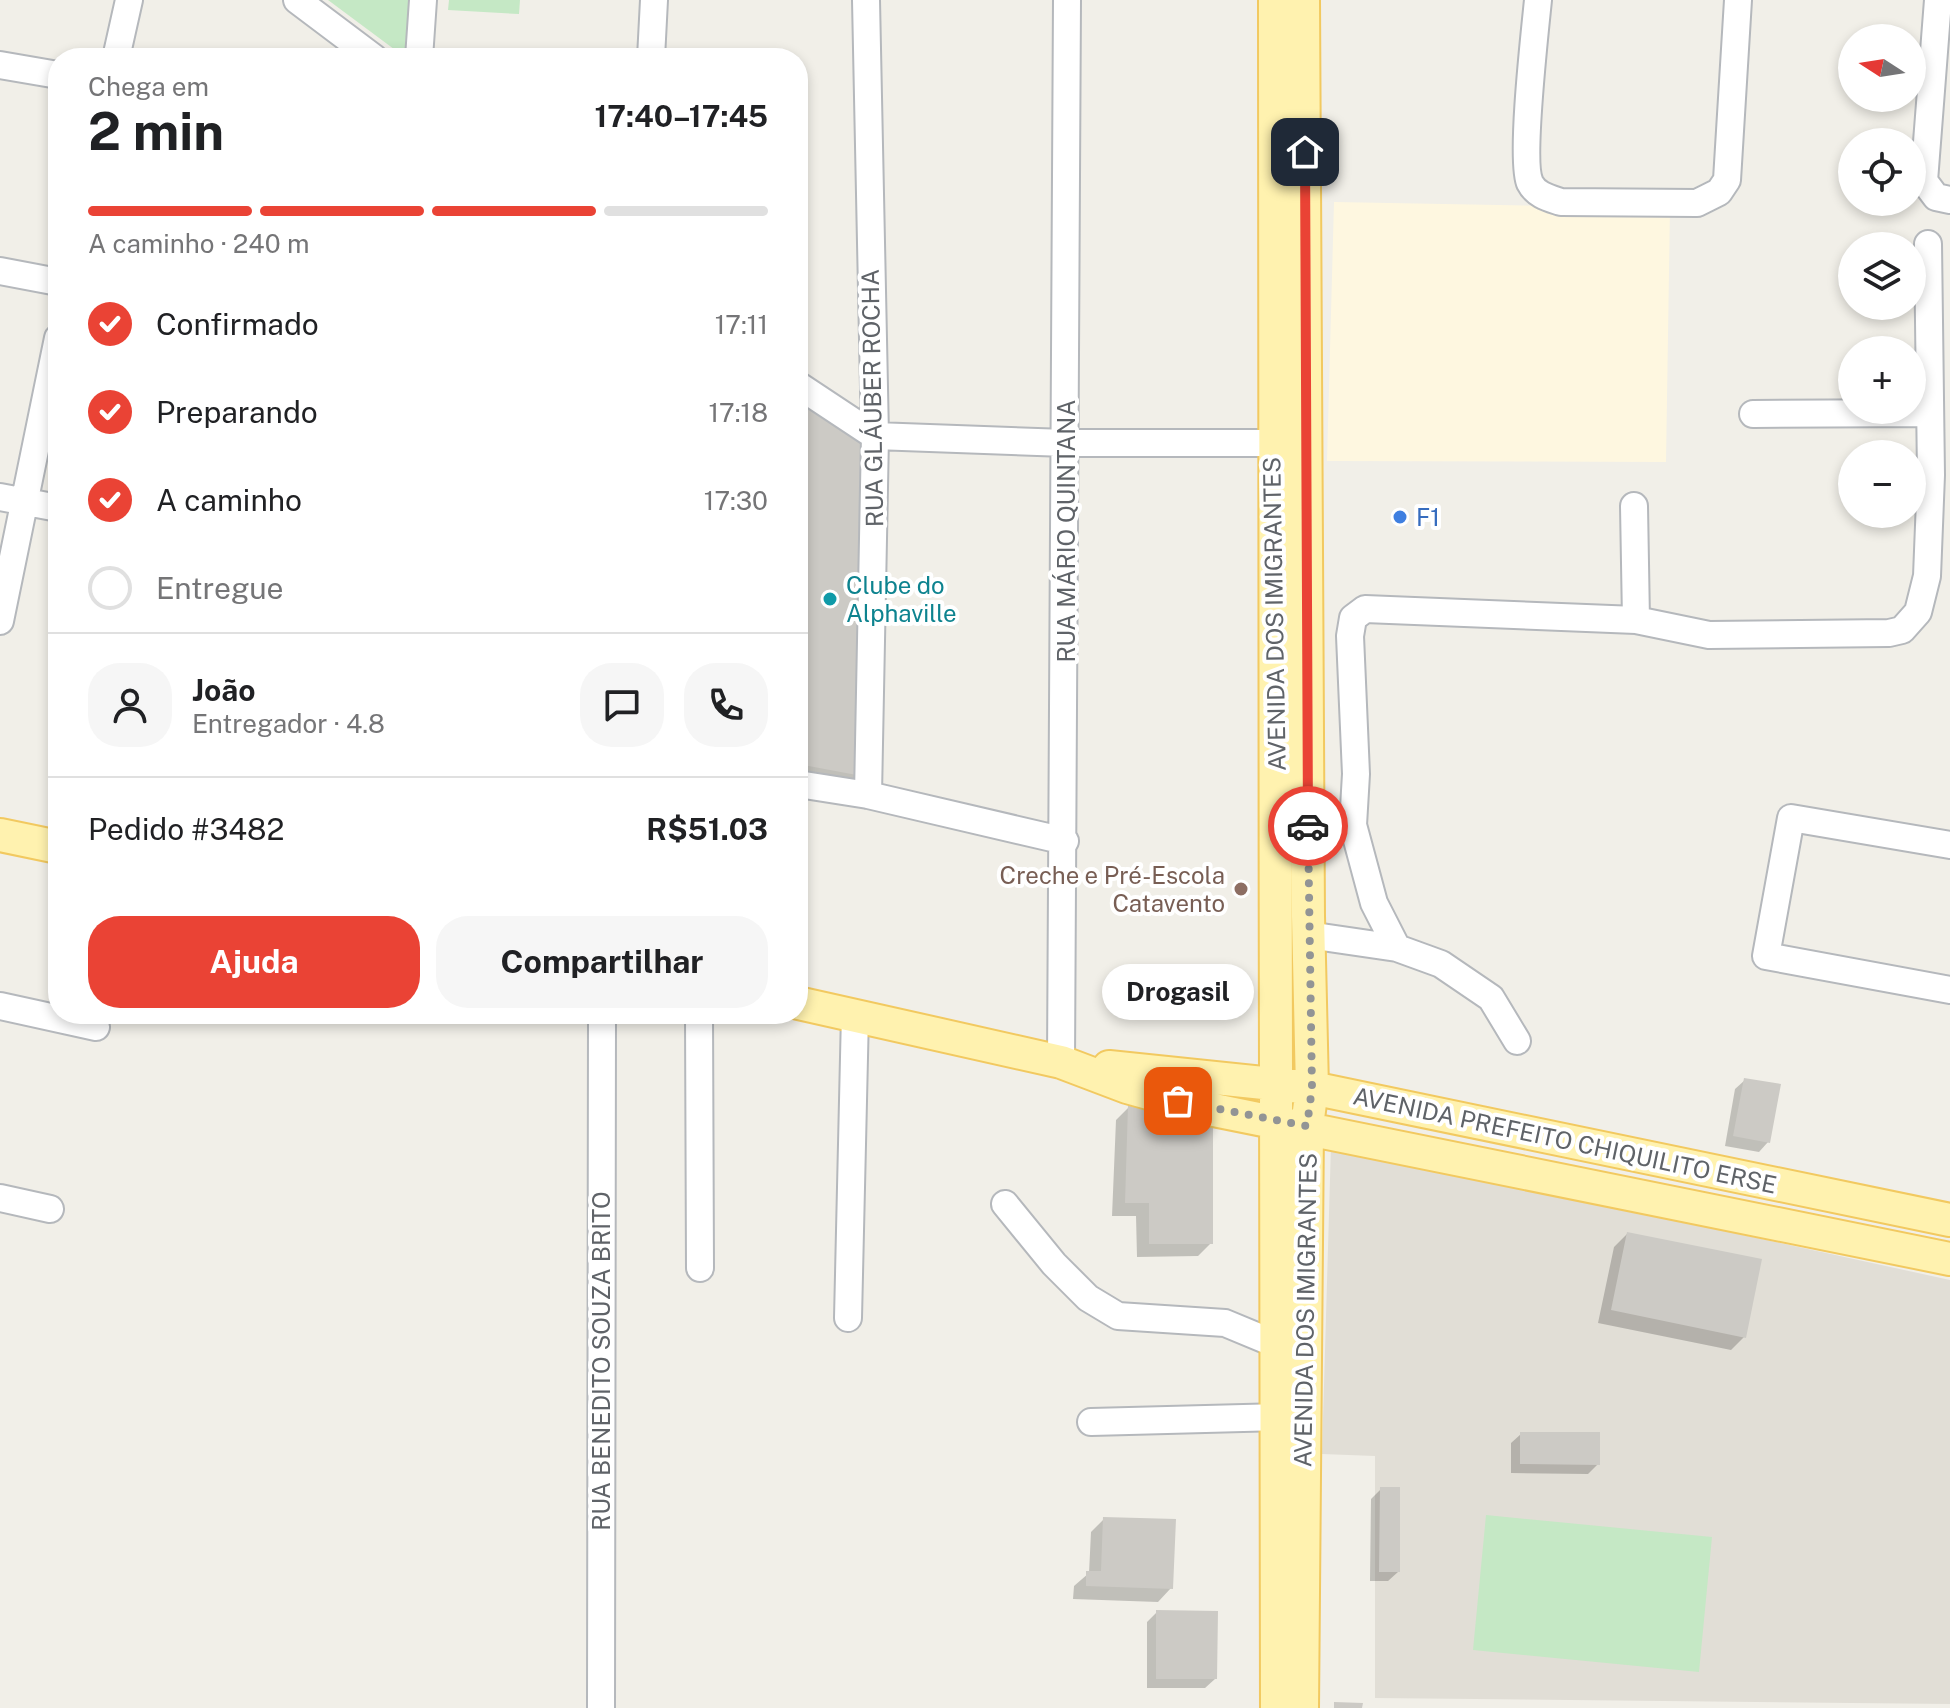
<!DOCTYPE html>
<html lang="pt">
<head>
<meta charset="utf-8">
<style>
	:root { --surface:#fff; --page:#f6f6f6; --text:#202124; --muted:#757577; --line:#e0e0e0; --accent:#ea4335 }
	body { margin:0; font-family:"Public Sans",sans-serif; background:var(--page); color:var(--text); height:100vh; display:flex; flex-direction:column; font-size:30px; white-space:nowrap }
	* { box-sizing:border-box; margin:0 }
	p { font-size:26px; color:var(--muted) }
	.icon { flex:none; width:44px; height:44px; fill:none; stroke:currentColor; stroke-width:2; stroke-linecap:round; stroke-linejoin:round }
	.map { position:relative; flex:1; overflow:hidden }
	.sheet { position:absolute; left:48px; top:48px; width:760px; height:976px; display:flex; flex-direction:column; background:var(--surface); border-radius:32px; box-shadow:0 4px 12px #0003 }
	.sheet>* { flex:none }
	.needle { width:52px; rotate:282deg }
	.tools { position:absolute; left:1838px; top:24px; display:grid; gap:16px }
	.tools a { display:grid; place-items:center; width:88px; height:88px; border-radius:50%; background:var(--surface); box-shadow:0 4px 12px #0003; font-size:40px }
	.pin { position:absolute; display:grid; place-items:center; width:68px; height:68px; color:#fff; margin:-34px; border-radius:16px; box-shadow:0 4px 12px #0006 }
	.courier { position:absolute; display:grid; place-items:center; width:80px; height:80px; margin:-40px; border:6px solid #ea4335; border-radius:50%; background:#fff; color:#222; box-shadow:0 2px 10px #0007 }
	.bubble { position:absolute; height:56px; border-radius:28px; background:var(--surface); box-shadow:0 4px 12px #0003; font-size:26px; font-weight:700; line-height:56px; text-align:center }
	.head em { font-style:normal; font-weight:700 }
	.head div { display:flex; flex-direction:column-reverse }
	.head { display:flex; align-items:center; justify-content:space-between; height:136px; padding:0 40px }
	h1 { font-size:52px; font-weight:700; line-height:60px }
	.bar { display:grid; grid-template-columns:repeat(4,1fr); gap:12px 8px; align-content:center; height:96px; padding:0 40px }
	.bar i { height:10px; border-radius:6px; background:var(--line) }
	.bar .on { background:var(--accent) }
	.bar p { grid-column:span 4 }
	.line { display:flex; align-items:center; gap:20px; padding:0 40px; border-top:2px solid var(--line) }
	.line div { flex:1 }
	.round { display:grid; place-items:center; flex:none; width:84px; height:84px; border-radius:32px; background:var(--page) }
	ol { padding:0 40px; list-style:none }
	li { display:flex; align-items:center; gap:24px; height:88px }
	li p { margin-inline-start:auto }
	li .icon { padding:8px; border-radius:50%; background:var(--accent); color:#fff; stroke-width:4 }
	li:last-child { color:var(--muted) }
	li i { width:44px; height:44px; border:4px solid var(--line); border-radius:50% }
	.primary-button { display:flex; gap:16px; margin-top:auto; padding:16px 40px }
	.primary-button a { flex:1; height:92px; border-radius:32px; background:var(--accent); color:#fff; font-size:32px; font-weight:700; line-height:92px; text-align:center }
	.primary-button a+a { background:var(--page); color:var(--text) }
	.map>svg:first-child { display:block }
	.commercial { fill:#fef7e0 }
	.education { fill:#e1ded6 }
	.green { fill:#c5e8c5 }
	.shadow { fill:#0003 }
	.building { fill:#cccac5 }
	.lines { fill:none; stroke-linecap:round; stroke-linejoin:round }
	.minor-casing { stroke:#b5b8bc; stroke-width:30 }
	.major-casing { stroke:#f2c960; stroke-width:36 }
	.minor { stroke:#fff; stroke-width:26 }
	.major { stroke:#fff2af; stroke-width:32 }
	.done { stroke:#929495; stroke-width:8; stroke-dasharray:0 14.4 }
	.route { stroke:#ea4335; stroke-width:10 }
	.shop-dot { fill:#3f7fe0; stroke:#fff; stroke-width:3 }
	.culture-dot { fill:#0f9aa8; stroke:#fff; stroke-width:3 }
	.education-dot { fill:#8d6e63; stroke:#fff; stroke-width:3 }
	.labels { text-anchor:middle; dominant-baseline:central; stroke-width:8; stroke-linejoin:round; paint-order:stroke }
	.street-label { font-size:24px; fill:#5f6368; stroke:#fff }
	.shop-label { font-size:24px; fill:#366cbe; stroke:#fff; text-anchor:start }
	.culture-label { font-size:24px; fill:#0d838f; stroke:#fff; text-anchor:start }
	.education-label { font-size:24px; fill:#785e54; stroke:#fff; text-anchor:end }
</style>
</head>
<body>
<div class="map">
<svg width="1950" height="1708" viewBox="0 0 1950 1708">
	<rect width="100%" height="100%" fill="#f1efe8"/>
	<path class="commercial" d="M 1334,202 L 1670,208 L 1666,462 L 1327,461 Z"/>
	<path class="education" d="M 1331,1145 L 1950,1280 L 1950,1704 L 1375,1698 L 1375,1456 L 1322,1454 Z"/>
	<path class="green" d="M 328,0 L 417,0 L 412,58 L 406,58 Z
		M 449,0 L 520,0 L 519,14 L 448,10 Z
		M 1486,1515 L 1712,1537 L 1699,1672 L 1473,1650 Z"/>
	<path class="shadow" d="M 798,392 L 860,776 L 847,789 L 798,779 Z
		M 1745,1080 L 1768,1142 L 1759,1152 L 1725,1146 L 1735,1089 Z
		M 1129,1107 L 1211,1243 L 1198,1256 L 1137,1257 L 1136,1216 L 1112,1216 L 1116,1120 Z
		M 1627,1234 L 1744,1337 L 1731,1350 L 1598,1323 L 1614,1247 Z
		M 1521,1434 L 1598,1464 L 1588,1474 L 1511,1473 L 1511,1443 Z
		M 1381,1489 L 1398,1572 L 1388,1581 L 1370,1581 L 1371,1499 Z
		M 1104,1519 L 1171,1588 L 1158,1602 L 1073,1599 L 1074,1586 L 1089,1573 L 1091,1532 Z
		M 1157,1612 L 1215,1679 L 1205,1688 L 1147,1688 L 1147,1622 Z"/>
	<path class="building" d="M 798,390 L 861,434 L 862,776 L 798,764 Z
		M 1744,1078 L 1781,1084 L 1770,1143 L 1733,1136 Z
		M 1128,1105 L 1213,1124 L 1213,1244 L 1149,1244 L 1149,1203 L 1125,1203 Z
		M 1627,1232 L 1762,1259 L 1746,1338 L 1611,1310 Z
		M 1520,1432 L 1600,1432 L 1600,1465 L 1520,1464 Z
		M 1380,1487 L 1400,1487 L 1400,1572 L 1379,1572 Z
		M 1103,1517 L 1176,1519 L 1173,1589 L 1086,1586 L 1086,1571 L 1101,1571 Z
		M 1156,1610 L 1218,1611 L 1217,1679 L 1156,1679 Z
		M 1334,1702 L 1363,1703 L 1362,1708 L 1334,1708 Z"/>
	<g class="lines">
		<defs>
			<path id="minor" d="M 297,0 L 374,58
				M 866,0 L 875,436 L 868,795
				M 1538,0 C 1535,30 1520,162 1530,183 C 1536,195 1549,198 1561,202 L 1697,203 L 1719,192 L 1727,180 L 1738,0
				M 1938,0 L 1924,181 L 1936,197 L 1950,200
				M 116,58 L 129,0
				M 419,58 L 423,0
				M 651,58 L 654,0
				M 0,65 L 58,75
				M 0,271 L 58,282
				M 798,385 L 875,436 L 1066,443 L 1272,443
				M 1753,414 L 1930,413
				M 0,497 L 58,508
				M 1634,506 L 1636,620
				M 0,621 L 58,338
				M 798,784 L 868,795 L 1065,841
				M 1950,845 L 1791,818 L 1766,956 L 1950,990
				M 1308,935 L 1397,948 L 1441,964 L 1491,998 L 1517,1041
				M 1397,948 L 1374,903 L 1353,825 L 1356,774 L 1350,636 L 1353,618 L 1365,609 L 1636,620 L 1709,635 L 1889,633 L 1902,630 L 1918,612 L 1927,576 L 1931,475 L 1928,244
				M 0,1006 L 96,1027
				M 699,1014 L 700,1268
				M 1061,1062 L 1067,0
				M 0,1198 L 50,1209
				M 1005,1204 L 1054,1264 L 1088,1298 L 1118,1316 L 1225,1323 L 1278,1345
				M 848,1318 L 855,1014
				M 1091,1422 L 1278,1417
				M 601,1708 L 602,1014"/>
			<path id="major" d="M 1275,0 C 1271,569 1280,1139 1277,1708
				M 0,835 L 58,847
				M 798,1003 L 1061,1062 L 1127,1087 L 1199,1107 L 1950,1259
				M 1109,1067 L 1312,1088 L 1950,1220
				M 1302,1708 L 1307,1126 L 1312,1088 L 1308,916 L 1303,0"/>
		</defs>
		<use href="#minor" class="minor-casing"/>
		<use href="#major" class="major-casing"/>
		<use href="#minor" class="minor"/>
		<use href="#major" class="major"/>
	</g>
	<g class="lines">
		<path class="done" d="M 1178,1101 L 1307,1126 L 1312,1088 L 1308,826"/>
		<path class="route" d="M 1305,152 L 1308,826"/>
	</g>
	<circle class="shop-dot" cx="1400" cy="517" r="8"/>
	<circle class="culture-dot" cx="830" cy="599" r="8"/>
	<circle class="education-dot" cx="1241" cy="889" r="8"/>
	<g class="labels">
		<g class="street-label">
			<text transform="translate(872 398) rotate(-91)">RUA GLÁUBER ROCHA</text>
			<text transform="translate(1066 531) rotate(-90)">RUA MÁRIO QUINTANA</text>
			<text transform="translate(1274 614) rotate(-91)">AVENIDA DOS IMIGRANTES</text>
			<text transform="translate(1565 1140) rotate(12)">AVENIDA PREFEITO CHIQUILITO ERSE</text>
			<text transform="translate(1305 1310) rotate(-89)">AVENIDA DOS IMIGRANTES</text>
			<text transform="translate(601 1361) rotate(-90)">RUA BENEDITO SOUZA BRITO</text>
		</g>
		<g class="shop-label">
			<text x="1416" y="517">F1</text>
		</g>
		<g class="culture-label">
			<text x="846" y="585">Clube do<tspan x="846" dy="28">Alphaville</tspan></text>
		</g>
		<g class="education-label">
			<text x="1225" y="875">Creche e Pré-Escola<tspan x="1225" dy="28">Catavento</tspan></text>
		</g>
	</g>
</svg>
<div class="tools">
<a><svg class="needle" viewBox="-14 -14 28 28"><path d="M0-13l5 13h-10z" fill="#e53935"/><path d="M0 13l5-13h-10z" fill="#757577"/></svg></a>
<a><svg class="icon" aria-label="locate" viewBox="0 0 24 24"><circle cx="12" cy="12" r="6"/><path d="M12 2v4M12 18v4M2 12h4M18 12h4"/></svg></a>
<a><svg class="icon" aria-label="layers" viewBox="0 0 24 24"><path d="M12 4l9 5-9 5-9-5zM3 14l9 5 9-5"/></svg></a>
<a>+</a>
<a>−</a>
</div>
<div class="pin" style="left:1178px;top:1101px;background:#ea580c"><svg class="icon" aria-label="bag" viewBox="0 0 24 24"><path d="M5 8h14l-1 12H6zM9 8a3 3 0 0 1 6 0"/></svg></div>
<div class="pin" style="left:1305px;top:152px;background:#1f2937"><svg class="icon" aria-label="home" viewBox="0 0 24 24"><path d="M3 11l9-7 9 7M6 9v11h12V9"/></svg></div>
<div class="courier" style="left:1308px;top:826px"><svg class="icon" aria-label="car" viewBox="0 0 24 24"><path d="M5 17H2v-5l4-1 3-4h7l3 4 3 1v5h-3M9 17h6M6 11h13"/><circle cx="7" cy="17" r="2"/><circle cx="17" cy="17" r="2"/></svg></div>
<div class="bubble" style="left:1102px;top:964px;width:152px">Drogasil</div>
<section class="sheet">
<div class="head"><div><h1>2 min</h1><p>Chega em</p></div><em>17:40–17:45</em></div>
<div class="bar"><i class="on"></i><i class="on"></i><i class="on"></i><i></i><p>A caminho · 240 m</p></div>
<ol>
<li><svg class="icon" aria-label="check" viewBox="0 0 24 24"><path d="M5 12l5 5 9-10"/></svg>Confirmado<p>17:11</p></li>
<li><svg class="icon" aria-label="check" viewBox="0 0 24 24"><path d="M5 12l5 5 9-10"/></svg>Preparando<p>17:18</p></li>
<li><svg class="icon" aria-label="check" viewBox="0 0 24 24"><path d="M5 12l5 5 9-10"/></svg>A caminho<p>17:30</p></li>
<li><i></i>Entregue</li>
</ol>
<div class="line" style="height:144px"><a class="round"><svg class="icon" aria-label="person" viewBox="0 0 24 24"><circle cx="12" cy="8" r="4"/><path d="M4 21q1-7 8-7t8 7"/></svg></a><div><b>João</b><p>Entregador · 4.8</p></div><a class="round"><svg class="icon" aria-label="chat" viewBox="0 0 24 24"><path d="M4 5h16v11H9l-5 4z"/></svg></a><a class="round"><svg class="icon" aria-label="phone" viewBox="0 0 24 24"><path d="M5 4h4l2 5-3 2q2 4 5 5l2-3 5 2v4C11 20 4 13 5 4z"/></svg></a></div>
<div class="line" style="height:104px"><div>Pedido #3482</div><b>R$51.03</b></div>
<div class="primary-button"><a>Ajuda</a><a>Compartilhar</a></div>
</section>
</div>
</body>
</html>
